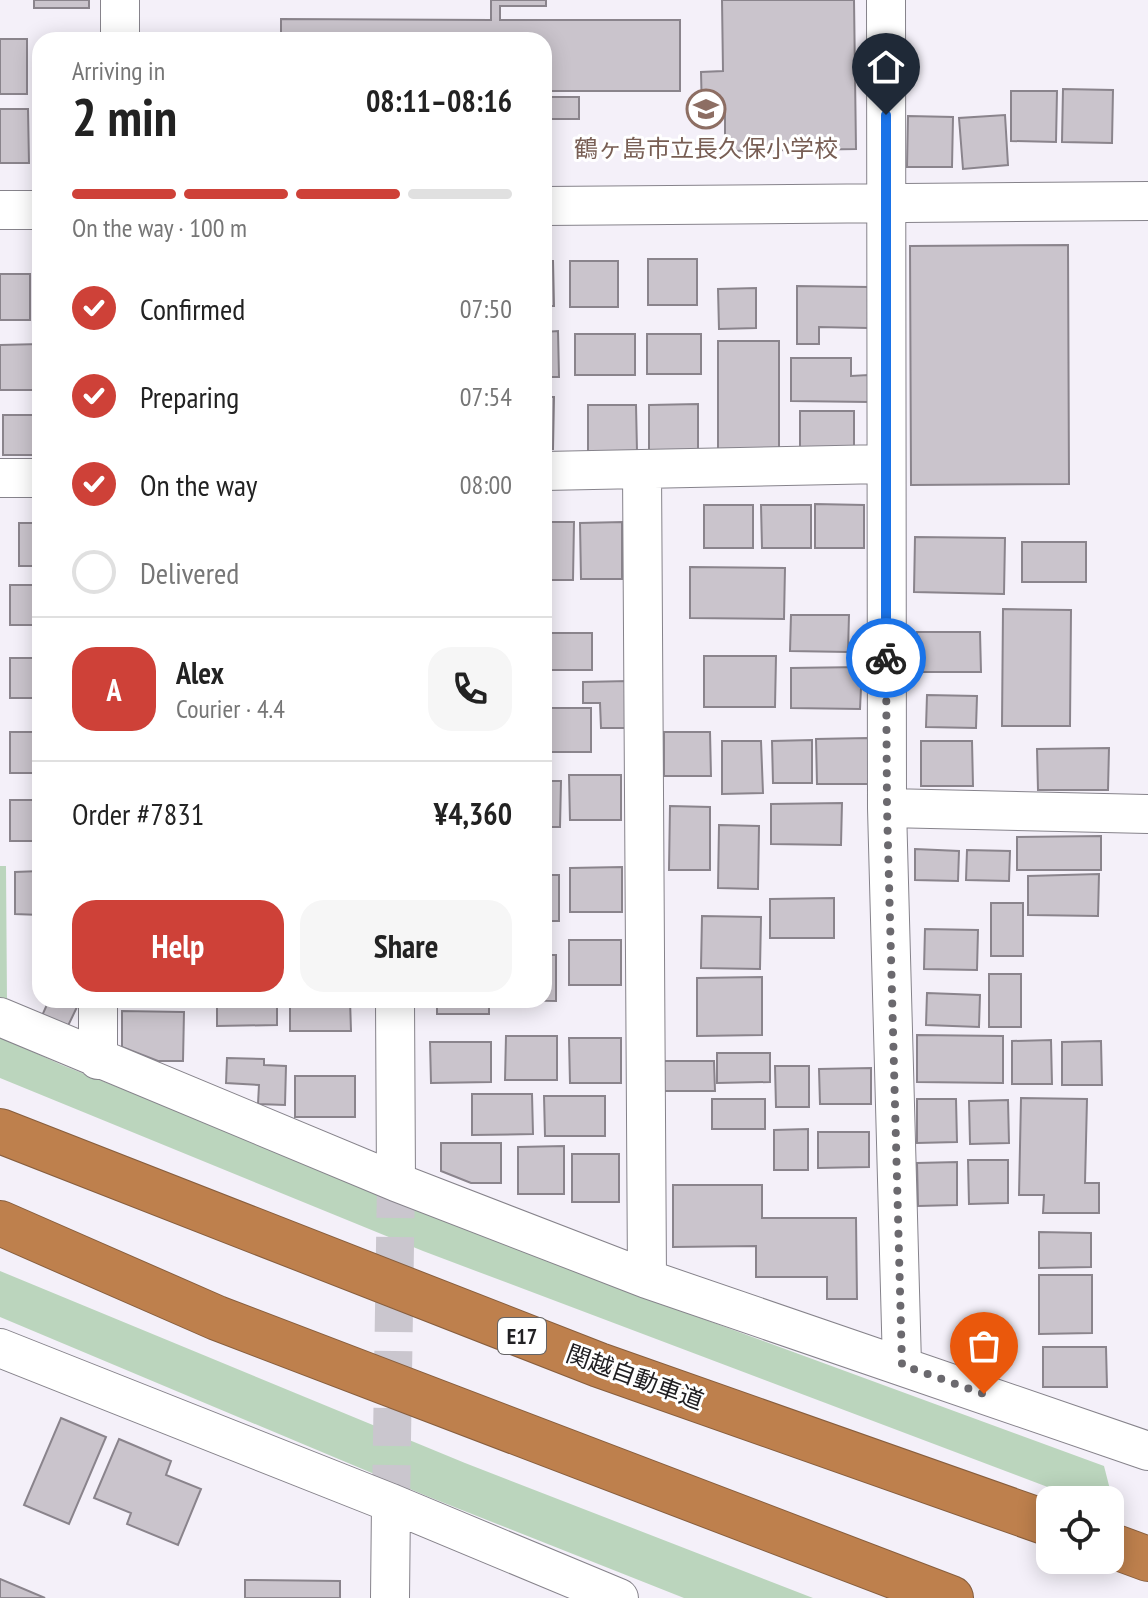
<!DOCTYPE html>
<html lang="en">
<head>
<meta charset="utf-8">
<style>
	:root { --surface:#fff; --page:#f6f6f6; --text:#222; --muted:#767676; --line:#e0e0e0; --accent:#ce4138 }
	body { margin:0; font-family:"PT Sans Narrow","Noto Sans JP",sans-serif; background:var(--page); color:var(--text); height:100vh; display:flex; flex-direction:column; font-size:30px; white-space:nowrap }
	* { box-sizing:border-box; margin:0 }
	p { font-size:26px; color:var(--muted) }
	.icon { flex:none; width:44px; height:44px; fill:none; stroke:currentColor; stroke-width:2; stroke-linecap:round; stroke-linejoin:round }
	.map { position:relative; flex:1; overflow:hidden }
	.panel { position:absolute; left:32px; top:32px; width:520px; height:976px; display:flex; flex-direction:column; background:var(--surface); border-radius:24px; box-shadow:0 4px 20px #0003 }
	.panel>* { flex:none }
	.fabs { position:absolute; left:1036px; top:1486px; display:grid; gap:16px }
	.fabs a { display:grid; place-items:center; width:88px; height:88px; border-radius:16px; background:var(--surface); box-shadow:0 4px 20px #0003; font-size:40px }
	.pin { position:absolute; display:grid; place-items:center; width:68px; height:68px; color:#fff; margin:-82px -34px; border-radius:50% 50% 50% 0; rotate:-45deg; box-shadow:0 0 8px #0007 }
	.pin .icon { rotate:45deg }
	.courier { position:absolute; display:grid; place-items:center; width:80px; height:80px; margin:-40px; border:6px solid #1a73e8; border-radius:50%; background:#fff; color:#222; box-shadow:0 2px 10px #0007 }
	.summary em { font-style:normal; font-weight:600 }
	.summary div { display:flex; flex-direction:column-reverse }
	.summary { display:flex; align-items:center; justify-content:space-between; height:136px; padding:0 40px }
	h1 { font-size:52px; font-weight:600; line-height:60px }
	.bar { display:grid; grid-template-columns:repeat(4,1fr); gap:12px 8px; align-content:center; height:96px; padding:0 40px }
	.bar i { height:10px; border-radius:6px; background:var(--line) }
	.bar .active { background:var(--accent) }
	.bar p { grid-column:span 4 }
	.line { display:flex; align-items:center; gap:20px; padding:0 40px; border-top:2px solid var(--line) }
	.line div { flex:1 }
	.round { display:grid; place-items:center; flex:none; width:84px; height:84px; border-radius:24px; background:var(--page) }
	ol { padding:0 40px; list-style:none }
	li { display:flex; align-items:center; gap:24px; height:88px }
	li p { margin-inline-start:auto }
	li .icon { padding:8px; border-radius:50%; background:var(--accent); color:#fff; stroke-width:4 }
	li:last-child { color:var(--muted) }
	li i { width:44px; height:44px; border:4px solid var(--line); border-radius:50% }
	.primary-button { display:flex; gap:16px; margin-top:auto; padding:16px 40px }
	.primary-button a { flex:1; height:92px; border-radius:24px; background:var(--accent); color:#fff; font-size:32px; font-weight:600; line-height:92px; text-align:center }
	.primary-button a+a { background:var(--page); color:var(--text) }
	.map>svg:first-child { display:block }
	.green { fill:#bbd5bd }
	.building { fill:#cac4cc; stroke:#8a848c; stroke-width:2 }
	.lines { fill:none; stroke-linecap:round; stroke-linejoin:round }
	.minor-tunnel { stroke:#cac6ce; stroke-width:38; stroke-dasharray:38 19; stroke-linecap:butt }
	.minor-casing { stroke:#86838b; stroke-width:40 }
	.motorway-casing { stroke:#875e3e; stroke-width:46 }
	.minor { stroke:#fff; stroke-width:38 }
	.motorway { stroke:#be804d; stroke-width:44 }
	.done { stroke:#6b696e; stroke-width:8; stroke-dasharray:0 14.4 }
	.route { stroke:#1a73e8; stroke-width:10 }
	.labels { text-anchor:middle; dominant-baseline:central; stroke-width:6; stroke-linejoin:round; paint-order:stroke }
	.shield { fill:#fff; stroke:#646365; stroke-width:2 }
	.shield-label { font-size:22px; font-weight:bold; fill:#212023 }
	.education-label { font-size:24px; fill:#785e54; stroke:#fff }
	.street-label { font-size:24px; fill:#212023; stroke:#fff }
</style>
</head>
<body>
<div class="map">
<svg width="1148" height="1598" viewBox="0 0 1148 1598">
	<rect width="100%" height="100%" fill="#f4f0f9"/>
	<path class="green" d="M 0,866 L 6,866 L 7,1002 L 0,999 Z
		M 0,1037 L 62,1065 L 679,1310 L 1104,1466 L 1116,1513 L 1110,1511 L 1110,1500 L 1082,1500 L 423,1251 L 0,1078 Z
		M 0,1271 L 465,1463 L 813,1598 L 684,1598 L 429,1497 L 0,1317 Z"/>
	<path class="building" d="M 34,0 L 89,0 L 89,8 L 34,8 Z
		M 491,0 L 546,0 L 546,6 L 500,6 L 500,20 L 680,20 L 680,91 L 544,91 L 544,40 L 281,40 L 281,19 L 491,20 Z
		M 722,0 L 854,0 L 856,149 L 725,151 L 725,114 L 702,114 L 701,72 L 723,71 Z
		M 0,39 L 27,39 L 27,94 L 0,94 Z
		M 1063,89 L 1113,90 L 1112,143 L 1062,142 Z
		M 1011,91 L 1057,91 L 1056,142 L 1011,141 Z
		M 551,97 L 579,97 L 579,119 L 551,119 Z
		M 0,109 L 28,109 L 29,163 L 0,163 Z
		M 1005,115 L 1008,165 L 963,169 L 959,118 Z
		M 908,116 L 953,117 L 952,167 L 907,167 Z
		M 1068,245 L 1069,484 L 911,485 L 910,246 Z
		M 648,259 L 697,259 L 697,305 L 648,305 Z
		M 544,261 L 553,261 L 554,306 L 544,306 Z
		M 570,261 L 618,261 L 618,307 L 570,307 Z
		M 0,274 L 30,274 L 30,320 L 0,320 Z
		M 797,286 L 869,287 L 868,328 L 819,327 L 819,344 L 797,344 Z
		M 756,288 L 756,328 L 719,329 L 718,289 Z
		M 558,331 L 559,377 L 544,377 L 544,332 Z
		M 575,334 L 635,334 L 635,375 L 575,375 Z
		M 647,334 L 701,334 L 701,374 L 647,374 Z
		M 718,341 L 779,341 L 779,449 L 718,449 Z
		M 40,344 L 40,390 L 0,390 L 0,345 Z
		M 791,358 L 851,358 L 851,376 L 868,375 L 869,402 L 791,401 Z
		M 544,397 L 554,397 L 553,449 L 544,449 Z
		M 698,404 L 698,450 L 649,451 L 649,405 Z
		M 588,405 L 636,405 L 637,451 L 588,451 Z
		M 800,411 L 854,411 L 854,451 L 800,451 Z
		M 3,415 L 40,415 L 40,455 L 3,455 Z
		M 815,504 L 864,505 L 864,548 L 815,548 Z
		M 704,505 L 753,505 L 753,548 L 704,548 Z
		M 761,505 L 811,505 L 811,548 L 762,548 Z
		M 544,522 L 574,522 L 573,580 L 544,580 Z
		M 622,522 L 622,579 L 581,579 L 580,523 Z
		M 19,523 L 40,523 L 40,566 L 19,566 Z
		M 915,537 L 1005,538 L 1004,594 L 914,592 Z
		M 1022,542 L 1086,542 L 1086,582 L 1022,582 Z
		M 690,567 L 785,568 L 784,619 L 690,618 Z
		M 10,585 L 40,585 L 40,625 L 10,625 Z
		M 1003,609 L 1071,610 L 1070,726 L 1002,726 Z
		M 791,615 L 849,615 L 848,652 L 790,651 Z
		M 917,632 L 980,632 L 981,672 L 917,672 Z
		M 544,633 L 592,633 L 592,670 L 544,670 Z
		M 704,656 L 776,656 L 775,707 L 704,707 Z
		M 10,658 L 40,658 L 40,698 L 10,698 Z
		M 862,667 L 860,709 L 791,708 L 791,668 Z
		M 628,681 L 628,728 L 601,728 L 600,703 L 583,703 L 583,682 Z
		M 927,695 L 977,696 L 976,728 L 926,727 Z
		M 544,708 L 591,708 L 591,752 L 544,752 Z
		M 10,732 L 40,732 L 40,773 L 10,773 Z
		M 664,732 L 710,732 L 711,776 L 664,776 Z
		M 868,738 L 868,784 L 817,784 L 816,739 Z
		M 812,740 L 812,783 L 773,783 L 772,741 Z
		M 722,741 L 761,741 L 763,793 L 722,794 Z
		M 921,741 L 972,741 L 973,786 L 921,786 Z
		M 1109,748 L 1108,790 L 1038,790 L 1037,749 Z
		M 569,775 L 621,775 L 621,820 L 570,820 Z
		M 544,781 L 561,781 L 560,827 L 544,827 Z
		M 10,800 L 40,800 L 40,841 L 10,841 Z
		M 842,803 L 841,845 L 771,844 L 771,804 Z
		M 670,806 L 710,807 L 710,870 L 669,870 Z
		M 719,825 L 759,826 L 758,889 L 718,888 Z
		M 1101,836 L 1101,870 L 1017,870 L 1017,837 Z
		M 915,849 L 959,851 L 958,881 L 915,880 Z
		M 967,850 L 1010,851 L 1009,881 L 966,880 Z
		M 622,867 L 622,912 L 570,912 L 570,868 Z
		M 40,871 L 40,915 L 15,914 L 15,872 Z
		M 1099,874 L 1098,916 L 1028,915 L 1028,876 Z
		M 544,875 L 559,875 L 559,921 L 544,921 Z
		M 834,898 L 834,938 L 770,938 L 770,899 Z
		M 991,903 L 1023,903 L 1023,956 L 991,956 Z
		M 702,916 L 761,917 L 760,969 L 701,968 Z
		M 925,929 L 978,930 L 977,970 L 924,969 Z
		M 569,940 L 621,940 L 621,985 L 569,985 Z
		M 544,955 L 556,955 L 556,1001 L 505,1000 L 544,1000 Z
		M 989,974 L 1021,974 L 1021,1027 L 989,1027 Z
		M 762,977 L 762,1035 L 697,1036 L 697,978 Z
		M 927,993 L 980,995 L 979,1027 L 926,1025 Z
		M 49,1000 L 63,1000 L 77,1007 L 66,1030 L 41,1018 Z
		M 217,1000 L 277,1000 L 277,1025 L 217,1026 Z
		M 290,1000 L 350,1000 L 351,1031 L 290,1031 Z
		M 437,1000 L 489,1000 L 489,1014 L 437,1014 Z
		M 122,1011 L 184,1012 L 183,1061 L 158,1061 L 122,1047 Z
		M 917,1035 L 1003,1036 L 1003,1083 L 917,1082 Z
		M 506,1036 L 557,1036 L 557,1080 L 505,1080 Z
		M 569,1038 L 621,1038 L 621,1083 L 570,1083 Z
		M 1051,1040 L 1052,1084 L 1012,1084 L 1012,1041 Z
		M 1101,1041 L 1102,1085 L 1062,1085 L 1062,1042 Z
		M 430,1042 L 491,1042 L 491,1082 L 431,1083 Z
		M 717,1053 L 770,1053 L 770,1082 L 717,1083 Z
		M 227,1058 L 264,1059 L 264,1065 L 286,1066 L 285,1105 L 258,1104 L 259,1085 L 226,1083 Z
		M 662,1061 L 714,1061 L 715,1091 L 662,1091 Z
		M 775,1066 L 809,1066 L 809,1107 L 776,1107 Z
		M 871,1068 L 871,1104 L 820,1104 L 819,1069 Z
		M 295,1076 L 355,1076 L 355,1117 L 295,1117 Z
		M 472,1094 L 532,1094 L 533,1134 L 472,1135 Z
		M 544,1096 L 605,1096 L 605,1136 L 545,1136 Z
		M 1021,1098 L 1087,1099 L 1085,1183 L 1099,1183 L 1099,1213 L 1043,1213 L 1044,1195 L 1019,1195 Z
		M 712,1099 L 765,1099 L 765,1129 L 712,1129 Z
		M 917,1099 L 956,1099 L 957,1142 L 917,1143 Z
		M 1008,1100 L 1009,1143 L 970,1144 L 969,1101 Z
		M 808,1129 L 808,1170 L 774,1170 L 774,1130 Z
		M 818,1132 L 869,1132 L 869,1167 L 818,1168 Z
		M 441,1143 L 501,1143 L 501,1183 L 471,1183 L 441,1171 Z
		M 564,1146 L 564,1194 L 518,1194 L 518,1147 Z
		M 572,1154 L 619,1154 L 619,1202 L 572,1202 Z
		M 968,1160 L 1008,1160 L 1008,1203 L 969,1204 Z
		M 957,1162 L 957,1205 L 918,1206 L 917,1163 Z
		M 673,1185 L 762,1185 L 762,1218 L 856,1218 L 857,1299 L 827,1299 L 827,1277 L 756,1277 L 756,1246 L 673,1247 Z
		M 1039,1232 L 1091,1233 L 1091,1267 L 1039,1268 Z
		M 1039,1275 L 1092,1275 L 1092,1333 L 1039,1334 Z
		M 1043,1347 L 1106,1347 L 1107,1387 L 1043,1387 Z
		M 61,1418 L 106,1437 L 69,1524 L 24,1505 Z
		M 119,1439 L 171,1461 L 166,1475 L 201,1489 L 178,1545 L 127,1524 L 131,1513 L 94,1498 Z
		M 0,1579 L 45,1598 L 0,1598 Z
		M 245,1580 L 340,1581 L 340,1598 L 245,1598 Z"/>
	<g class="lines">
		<path class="minor-tunnel" d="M 391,1503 L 396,1182"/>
		<defs>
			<path id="minor" d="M 120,0 L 120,40
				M 886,0 L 887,808 L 902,1365
				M 544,206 L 1148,201
				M 0,210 L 40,210
				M 642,469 L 647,1279
				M 544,471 L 885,464
				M 0,478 L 40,478
				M 887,808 L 1148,814
				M 98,1000 L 98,1060
				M 395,1000 L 396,1182
				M 0,1017 L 396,1182 L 647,1279 L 1148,1451
				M 0,1348 L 391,1503 L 619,1598
				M 390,1598 L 391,1503"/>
			<path id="motorway" d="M 0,1131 L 599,1365 L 1050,1524
				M 0,1223 L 217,1318 L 951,1598
				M 1110,1545 L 1148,1559"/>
		</defs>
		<use href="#minor" class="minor-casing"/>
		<use href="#motorway" class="motorway-casing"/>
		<use href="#minor" class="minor"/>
		<use href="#motorway" class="motorway"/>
	</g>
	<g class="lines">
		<path class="done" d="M 886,658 L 887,808 L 902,1365 L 984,1394"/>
		<path class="route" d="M 886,115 L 886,658"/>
	</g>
	<defs>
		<symbol id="school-ring" viewBox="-11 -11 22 22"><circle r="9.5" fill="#fff" stroke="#8d6e63" stroke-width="1.5"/><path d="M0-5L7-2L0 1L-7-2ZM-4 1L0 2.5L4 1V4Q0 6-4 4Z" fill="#8d6e63"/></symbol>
	</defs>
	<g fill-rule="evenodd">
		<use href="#school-ring" x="684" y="87" width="44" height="44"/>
	</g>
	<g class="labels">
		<rect class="shield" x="498" y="1318" width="48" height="36" rx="6"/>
		<g class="shield-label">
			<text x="522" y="1336">E17</text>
		</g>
		<g class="education-label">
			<text x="706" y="148">鶴ヶ島市立長久保小学校</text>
		</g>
		<g class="street-label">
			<text transform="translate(635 1377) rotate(20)">関越自動車道</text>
		</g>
	</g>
</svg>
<div class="fabs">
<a><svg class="icon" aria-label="locate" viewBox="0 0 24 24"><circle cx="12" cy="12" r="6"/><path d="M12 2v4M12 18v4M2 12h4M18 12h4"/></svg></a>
</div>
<div class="pin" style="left:984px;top:1394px;background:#ea580c"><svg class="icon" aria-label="bag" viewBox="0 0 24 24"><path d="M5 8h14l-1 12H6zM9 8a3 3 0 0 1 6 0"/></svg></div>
<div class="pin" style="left:886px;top:115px;background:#1f2937"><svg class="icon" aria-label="home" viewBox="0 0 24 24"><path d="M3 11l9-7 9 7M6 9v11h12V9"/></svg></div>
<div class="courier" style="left:886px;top:658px"><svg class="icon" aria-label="bike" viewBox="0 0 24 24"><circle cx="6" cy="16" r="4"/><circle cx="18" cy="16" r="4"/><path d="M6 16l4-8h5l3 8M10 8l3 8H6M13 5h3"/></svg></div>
<section class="panel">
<div class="summary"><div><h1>2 min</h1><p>Arriving in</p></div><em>08:11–08:16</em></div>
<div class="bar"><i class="active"></i><i class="active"></i><i class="active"></i><i></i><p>On the way · 100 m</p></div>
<ol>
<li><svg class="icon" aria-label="check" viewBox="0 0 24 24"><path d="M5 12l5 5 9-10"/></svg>Confirmed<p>07:50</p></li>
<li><svg class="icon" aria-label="check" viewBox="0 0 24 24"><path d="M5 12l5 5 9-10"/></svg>Preparing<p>07:54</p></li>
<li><svg class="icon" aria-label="check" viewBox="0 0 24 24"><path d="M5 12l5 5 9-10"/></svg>On the way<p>08:00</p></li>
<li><i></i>Delivered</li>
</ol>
<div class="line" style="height:144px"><b class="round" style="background:var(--accent);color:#fff">A</b><div><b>Alex</b><p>Courier · 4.4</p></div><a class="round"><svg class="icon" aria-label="phone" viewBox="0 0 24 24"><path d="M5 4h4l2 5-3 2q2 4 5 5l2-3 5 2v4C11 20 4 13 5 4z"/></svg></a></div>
<div class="line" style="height:104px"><div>Order #7831</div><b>¥4,360</b></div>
<div class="primary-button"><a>Help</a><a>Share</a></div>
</section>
</div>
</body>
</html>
